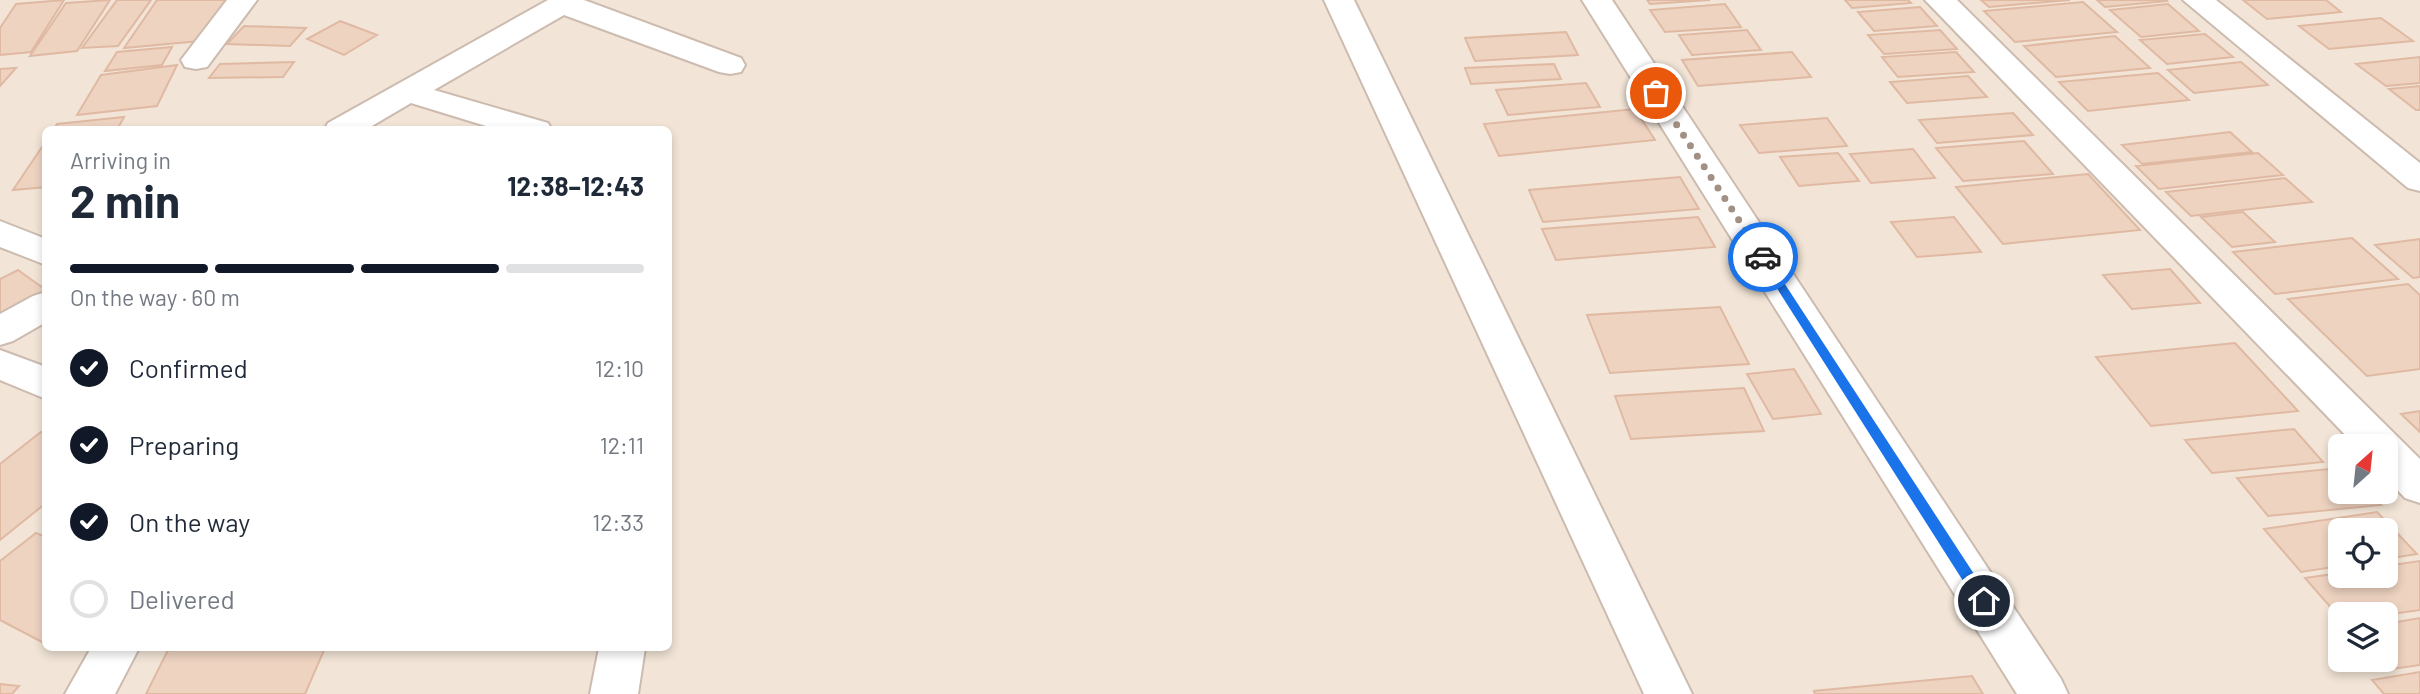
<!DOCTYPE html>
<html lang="en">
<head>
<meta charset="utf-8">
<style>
	:root { --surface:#fff; --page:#f2f2f3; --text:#1f2937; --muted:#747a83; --line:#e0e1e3; --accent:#111827 }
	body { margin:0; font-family:Barlow,sans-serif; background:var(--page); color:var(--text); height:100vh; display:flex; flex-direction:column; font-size:26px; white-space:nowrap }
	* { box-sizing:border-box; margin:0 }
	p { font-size:23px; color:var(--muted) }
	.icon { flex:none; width:38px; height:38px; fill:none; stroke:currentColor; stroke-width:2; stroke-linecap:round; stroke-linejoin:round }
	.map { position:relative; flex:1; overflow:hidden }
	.panel { position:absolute; left:42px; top:126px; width:630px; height:525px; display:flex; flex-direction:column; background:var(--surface); border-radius:10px; box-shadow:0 4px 10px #0003 }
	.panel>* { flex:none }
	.needle { width:46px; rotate:27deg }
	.tools { position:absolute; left:2328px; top:434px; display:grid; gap:14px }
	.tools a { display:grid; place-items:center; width:70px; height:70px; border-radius:10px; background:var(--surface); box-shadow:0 4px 10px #0003; font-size:35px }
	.pin { position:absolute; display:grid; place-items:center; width:60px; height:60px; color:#fff; margin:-30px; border:4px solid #fff; border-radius:50%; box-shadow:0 2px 7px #0007 }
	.courier { position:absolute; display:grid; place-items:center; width:70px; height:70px; margin:-35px; border:5px solid #1a73e8; border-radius:50%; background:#fff; color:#222; box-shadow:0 2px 9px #0007 }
	.summary em { font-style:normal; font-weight:700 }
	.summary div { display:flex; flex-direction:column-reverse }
	.summary { display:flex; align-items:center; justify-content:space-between; height:119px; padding:0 28px }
	h1 { font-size:46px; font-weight:700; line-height:52px }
	.bar { display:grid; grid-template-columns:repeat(4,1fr); gap:10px 7px; align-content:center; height:84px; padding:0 28px }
	.bar i { height:9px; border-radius:5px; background:var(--line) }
	.bar .active { background:var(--accent) }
	.bar p { grid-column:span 4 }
	ol { padding:0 28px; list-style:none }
	li { display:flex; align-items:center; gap:21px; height:77px }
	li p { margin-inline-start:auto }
	li .icon { padding:7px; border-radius:50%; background:var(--accent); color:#fff; stroke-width:4 }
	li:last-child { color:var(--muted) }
	li i { width:38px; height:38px; border:4px solid var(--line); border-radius:50% }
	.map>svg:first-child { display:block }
	.residential { fill:#f2e5d7; fill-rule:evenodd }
	.building { fill:#eed3c1; stroke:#e0b9a3; stroke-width:2 }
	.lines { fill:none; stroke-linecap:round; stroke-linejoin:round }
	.minor-casing { stroke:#ccbbae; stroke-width:4 }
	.minor { fill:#fff; fill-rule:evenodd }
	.route { fill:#1a73e8 }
	.done { stroke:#a39084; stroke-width:7; stroke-dasharray:0 12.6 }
</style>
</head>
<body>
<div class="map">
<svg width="2420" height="694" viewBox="0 0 2420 694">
	<rect width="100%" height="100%" fill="#fbf3e8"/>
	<path class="residential" d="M 0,0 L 2420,0 L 2420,694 L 0,694 ZM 46,130 L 668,130 L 668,648 L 46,648 ZM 2340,446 L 2385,446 L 2385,492 L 2340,492 ZM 2340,530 L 2385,530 L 2385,576 L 2340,576 ZM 2340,614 L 2385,614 L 2385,660 L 2340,660 Z"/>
	<path class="building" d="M 64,0 L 31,52 L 0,55 L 0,28 L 16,4 Z
		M 110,0 L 77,51 L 30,56 L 66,3 Z
		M 117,0 L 151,0 L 118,46 L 82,48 Z
		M 157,0 L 226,0 L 200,41 L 124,48 Z
		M 1647,0 L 1710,0 L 1650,4 Z
		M 1845,0 L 1908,0 L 1911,3 L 1852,8 Z
		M 1981,0 L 2070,0 L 1989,7 Z
		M 2097,0 L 2166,0 L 2167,1 L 2105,7 Z
		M 2243,0 L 2326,0 L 2341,12 L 2267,19 Z
		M 2083,2 L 2117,32 L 2015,42 L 1984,11 Z
		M 1725,4 L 1741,27 L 1665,32 L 1650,10 Z
		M 2168,4 L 2199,31 L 2141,37 L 2110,10 Z
		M 1920,7 L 1937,26 L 1874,31 L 1858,12 Z
		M 2381,18 L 2413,41 L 2329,49 L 2299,26 Z
		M 340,21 L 377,35 L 344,55 L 307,39 Z
		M 244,26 L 306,28 L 290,46 L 227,44 Z
		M 1747,30 L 1761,50 L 1692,55 L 1679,35 Z
		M 1940,30 L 1957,49 L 1884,54 L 1868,35 Z
		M 1566,32 L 1578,55 L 1475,61 L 1465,38 Z
		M 2205,34 L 2233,57 L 2167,64 L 2140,40 Z
		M 2115,36 L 2150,68 L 2056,77 L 2024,46 Z
		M 172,47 L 162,65 L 105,71 L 117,52 Z
		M 1792,52 L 1811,77 L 1698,86 L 1682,60 Z
		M 1956,52 L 1974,72 L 1898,77 L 1882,57 Z
		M 2420,57 L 2420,83 L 2386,86 L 2356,64 Z
		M 294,62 L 283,77 L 209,78 L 220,64 Z
		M 2241,62 L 2268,85 L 2194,93 L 2168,70 Z
		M 1554,64 L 1561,79 L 1471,84 L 1465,68 Z
		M 177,65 L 157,106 L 77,115 L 101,75 Z
		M 16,68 L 0,86 L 0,69 Z
		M 2158,73 L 2189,100 L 2088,111 L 2059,82 Z
		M 1968,76 L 1987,97 L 1907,103 L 1890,82 Z
		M 1586,83 L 1600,107 L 1508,115 L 1496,90 Z
		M 2420,86 L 2420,110 L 2416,110 L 2389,89 Z
		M 1635,109 L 1655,140 L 1499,156 L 1484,124 Z
		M 2013,113 L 2033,135 L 1937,143 L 1919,120 Z
		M 124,117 L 117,130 L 53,130 L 57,124 Z
		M 1827,118 L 1847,146 L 1759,153 L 1740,125 Z
		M 2230,132 L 2252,152 L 2142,164 L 2122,145 Z
		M 46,141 L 46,187 L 13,190 Z
		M 2024,141 L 2053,174 L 1963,181 L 1936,148 Z
		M 1913,149 L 1935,178 L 1871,183 L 1850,154 Z
		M 1838,153 L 1859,181 L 1799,186 L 1780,157 Z
		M 2258,153 L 2283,175 L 2159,189 L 2136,166 Z
		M 2088,174 L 2140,230 L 2003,244 L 1956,187 Z
		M 1680,177 L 1699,209 L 1543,222 L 1529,190 Z
		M 2285,178 L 2312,202 L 2191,216 L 2166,192 Z
		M 2243,212 L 2275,242 L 2232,247 L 2201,217 Z
		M 1698,217 L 1715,247 L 1556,260 L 1542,229 Z
		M 1954,217 L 1981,252 L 1917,257 L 1891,222 Z
		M 2352,238 L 2398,279 L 2275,294 L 2233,252 Z
		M 2420,239 L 2420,277 L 2413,278 L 2375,245 Z
		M 2170,269 L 2200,303 L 2132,309 L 2103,275 Z
		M 18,270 L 46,290 L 46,298 L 0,323 L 0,279 Z
		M 2408,284 L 2420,295 L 2420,369 L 2367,376 L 2288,299 Z
		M 1720,307 L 1749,364 L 1610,373 L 1587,315 Z
		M 2235,343 L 2298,411 L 2151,426 L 2096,357 Z
		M 1794,369 L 1821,414 L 1773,419 L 1747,374 Z
		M 1744,388 L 1764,431 L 1631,439 L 1615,396 Z
		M 2420,411 L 2420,432 L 2401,414 Z
		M 2294,429 L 2323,462 L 2212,473 L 2185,440 Z
		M 41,432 L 46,434 L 46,503 L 0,540 L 0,464 Z
		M 2340,468 L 2340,492 L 2370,492 L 2381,505 L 2268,516 L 2237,478 Z
		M 2377,512 L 2417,554 L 2385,559 L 2385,530 L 2340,530 L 2340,566 L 2301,572 L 2264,529 Z
		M 36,533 L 46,537 L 44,643 L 0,620 L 0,561 Z
		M 2420,561 L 2420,610 L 2385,615 L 2340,614 L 2340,618 L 2305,578 L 2340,573 L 2340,576 L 2385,576 L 2385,566 Z
		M 2420,618 L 2420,665 L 2392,669 L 2383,660 L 2385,624 Z
		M 169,648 L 325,648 L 305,694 L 146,694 Z
		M 2420,672 L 2420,694 L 2384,694 L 2372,680 Z
		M 1972,676 L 1983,694 L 1815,694 L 1814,691 Z
		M 0,684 L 19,686 L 12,694 L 0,694 Z"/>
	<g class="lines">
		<defs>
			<path id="minor" d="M 227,0 L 257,0 L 207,67 L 196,69 L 185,67 L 181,60 Z
				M 548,0 L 584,0 L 741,58 L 745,65 L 741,72 L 730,74 L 719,72 L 564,15 L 434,90 L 548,123 L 552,130 L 499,130 L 411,103 L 365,130 L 324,130 L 328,123 Z
				M 1324,0 L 1354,0 L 1692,694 L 1644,694 Z
				M 1582,0 L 1612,0 L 2061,679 L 2068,694 L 2017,694 Z
				M 1925,0 L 1957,0 L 2420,459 L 2420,503 L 2405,498 L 2385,477 L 2385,446 L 2356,446 Z
				M 2183,0 L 2216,0 L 2420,163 L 2420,191 L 2408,188 Z
				M 0,221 L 46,239 L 46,265 L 0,247 Z
				M 46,292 L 46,322 L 13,341 L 0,345 L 0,314 L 33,296 Z
				M 0,350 L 46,367 L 46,399 L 0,380 Z
				M 91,648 L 139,648 L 115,694 L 65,694 Z
				M 599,648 L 645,648 L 638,694 L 590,694 Z"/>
		</defs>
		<use href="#minor" class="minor-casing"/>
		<use href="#minor" class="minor"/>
	</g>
	<path class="route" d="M 1763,254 L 1766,255 L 1989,597 L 1989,606 L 1979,606 L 1759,260 L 1759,255 Z"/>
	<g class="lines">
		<path class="done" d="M 1656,93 L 1763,257"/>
	</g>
</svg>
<div class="tools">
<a><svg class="needle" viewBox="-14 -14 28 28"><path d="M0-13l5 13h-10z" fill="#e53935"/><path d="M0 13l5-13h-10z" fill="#747a83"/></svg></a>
<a><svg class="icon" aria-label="locate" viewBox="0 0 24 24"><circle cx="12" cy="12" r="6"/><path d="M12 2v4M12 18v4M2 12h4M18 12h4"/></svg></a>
<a><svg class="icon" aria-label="layers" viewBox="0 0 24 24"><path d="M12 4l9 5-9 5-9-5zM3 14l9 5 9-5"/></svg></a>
</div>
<div class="pin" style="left:1656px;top:93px;background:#ea580c"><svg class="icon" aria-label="bag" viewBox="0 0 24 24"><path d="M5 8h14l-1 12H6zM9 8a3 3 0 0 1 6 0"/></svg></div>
<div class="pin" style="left:1984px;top:601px;background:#1f2937"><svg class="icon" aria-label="home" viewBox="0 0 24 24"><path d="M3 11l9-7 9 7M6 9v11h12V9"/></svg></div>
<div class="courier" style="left:1763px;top:257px"><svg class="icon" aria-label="car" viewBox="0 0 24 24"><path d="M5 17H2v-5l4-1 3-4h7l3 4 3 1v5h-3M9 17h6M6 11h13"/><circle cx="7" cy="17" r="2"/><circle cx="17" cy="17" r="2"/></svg></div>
<section class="panel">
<div class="summary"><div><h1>2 min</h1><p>Arriving in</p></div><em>12:38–12:43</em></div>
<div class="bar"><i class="active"></i><i class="active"></i><i class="active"></i><i></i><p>On the way · 60 m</p></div>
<ol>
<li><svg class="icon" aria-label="check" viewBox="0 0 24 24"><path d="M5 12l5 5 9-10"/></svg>Confirmed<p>12:10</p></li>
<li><svg class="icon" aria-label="check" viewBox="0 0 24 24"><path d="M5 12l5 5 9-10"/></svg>Preparing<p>12:11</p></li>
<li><svg class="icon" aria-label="check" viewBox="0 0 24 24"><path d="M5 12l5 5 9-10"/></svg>On the way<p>12:33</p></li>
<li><i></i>Delivered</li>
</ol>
</section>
</div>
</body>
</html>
